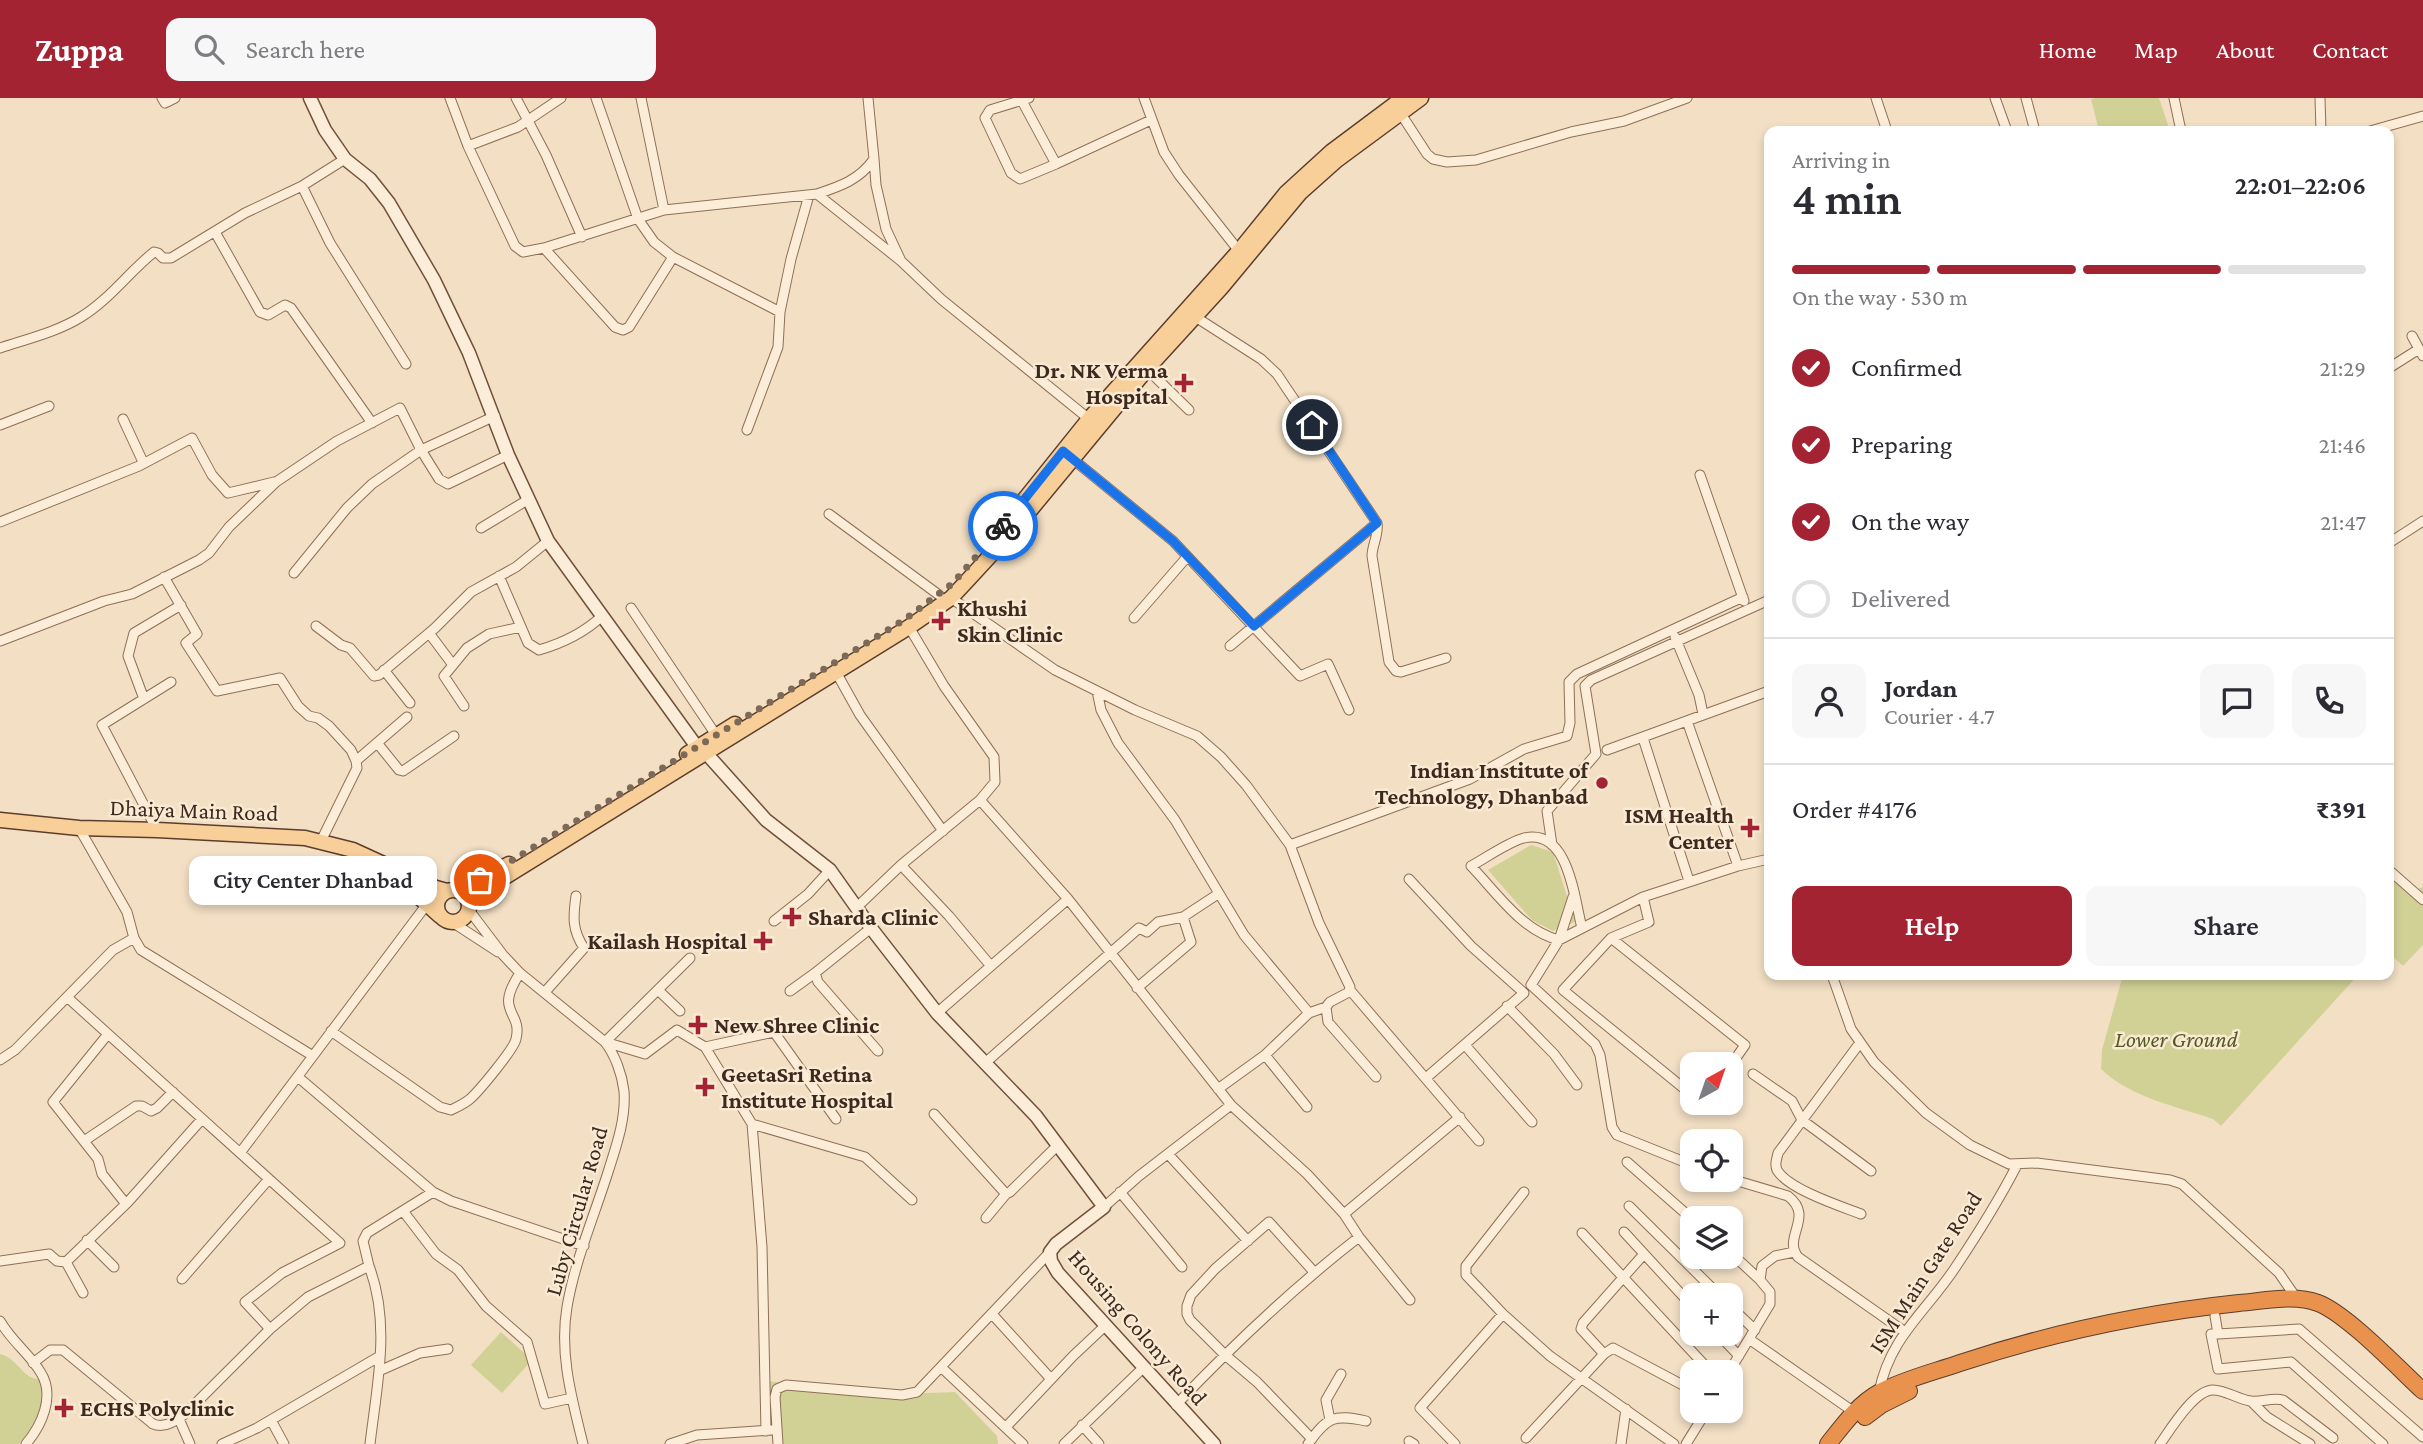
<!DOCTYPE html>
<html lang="en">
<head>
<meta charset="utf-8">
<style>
	:root { --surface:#fff; --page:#f7f7f7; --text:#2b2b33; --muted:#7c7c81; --line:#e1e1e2; --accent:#a32333 }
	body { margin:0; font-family:"Crimson Pro",serif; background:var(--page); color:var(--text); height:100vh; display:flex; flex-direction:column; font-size:26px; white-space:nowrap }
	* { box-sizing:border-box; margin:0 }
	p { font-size:23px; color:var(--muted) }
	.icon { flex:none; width:38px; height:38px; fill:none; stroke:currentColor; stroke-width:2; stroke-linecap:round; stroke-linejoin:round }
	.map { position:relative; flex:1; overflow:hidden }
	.panel { position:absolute; left:1764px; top:28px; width:630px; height:854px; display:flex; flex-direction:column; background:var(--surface); border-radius:14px; box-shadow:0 4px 10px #0003 }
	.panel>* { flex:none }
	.needle { width:46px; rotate:40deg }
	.tools { position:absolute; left:1680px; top:954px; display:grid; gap:14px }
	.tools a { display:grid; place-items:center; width:63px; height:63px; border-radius:14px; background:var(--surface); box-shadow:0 4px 10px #0003; font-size:35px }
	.pin { position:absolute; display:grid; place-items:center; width:60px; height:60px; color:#fff; margin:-30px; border:4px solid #fff; border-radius:50%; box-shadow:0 2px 7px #0007 }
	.courier { position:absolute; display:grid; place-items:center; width:70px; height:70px; margin:-35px; border:5px solid #1a73e8; border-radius:50%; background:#fff; color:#222; box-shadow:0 2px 9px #0007 }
	.bubble { position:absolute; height:49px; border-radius:14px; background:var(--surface); box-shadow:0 4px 10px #0003; font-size:23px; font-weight:600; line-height:49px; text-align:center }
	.head em { font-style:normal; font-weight:600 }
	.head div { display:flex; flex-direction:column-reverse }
	.head { display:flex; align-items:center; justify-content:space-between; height:119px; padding:0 28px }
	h1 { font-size:46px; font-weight:600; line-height:52px }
	.bar { display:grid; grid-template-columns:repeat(4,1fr); gap:10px 7px; align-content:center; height:84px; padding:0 28px }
	.bar i { height:9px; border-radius:5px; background:var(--line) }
	.bar .selected { background:var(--accent) }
	.bar p { grid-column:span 4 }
	.line { display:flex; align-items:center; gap:18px; padding:0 28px; border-top:2px solid var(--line) }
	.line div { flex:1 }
	.round { display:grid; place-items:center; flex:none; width:74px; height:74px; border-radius:14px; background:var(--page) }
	ol { padding:0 28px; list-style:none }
	li { display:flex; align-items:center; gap:21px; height:77px }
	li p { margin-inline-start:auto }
	li .icon { padding:7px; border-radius:50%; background:var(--accent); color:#fff; stroke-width:4 }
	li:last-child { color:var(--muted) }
	li i { width:38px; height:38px; border:4px solid var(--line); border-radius:50% }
	.cta { display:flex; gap:14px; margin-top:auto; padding:14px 28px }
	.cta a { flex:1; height:80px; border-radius:14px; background:var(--accent); color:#fff; font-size:28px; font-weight:600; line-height:80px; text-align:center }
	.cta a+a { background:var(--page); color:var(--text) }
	header { display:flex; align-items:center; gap:42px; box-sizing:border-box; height:98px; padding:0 35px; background:var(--accent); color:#fff }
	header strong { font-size:33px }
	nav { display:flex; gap:38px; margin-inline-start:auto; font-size:24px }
	.search { width:490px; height:63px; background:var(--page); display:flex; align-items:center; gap:18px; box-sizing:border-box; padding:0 24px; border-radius:14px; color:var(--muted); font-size:26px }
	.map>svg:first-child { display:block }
	.green { fill:#d1d196 }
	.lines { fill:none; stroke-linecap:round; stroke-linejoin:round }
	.street-casing { stroke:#8e6f58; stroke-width:11 }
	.secondary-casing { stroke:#70503b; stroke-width:15 }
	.primary-casing { stroke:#5c3d2d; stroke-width:17 }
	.highway-casing { stroke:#5c3d2d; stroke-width:18 }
	.street { stroke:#fcedd8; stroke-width:9 }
	.secondary { stroke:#fcedd8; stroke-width:12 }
	.primary { stroke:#f8cf99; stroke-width:14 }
	.highway { stroke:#e8924e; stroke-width:16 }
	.done { stroke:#7c6957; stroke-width:7; stroke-dasharray:0 12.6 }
	.route { stroke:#1a73e8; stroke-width:9 }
	.poi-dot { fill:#a32333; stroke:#f9ead4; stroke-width:2.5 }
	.labels { text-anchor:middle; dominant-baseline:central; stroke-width:5; stroke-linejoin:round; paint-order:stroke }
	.poi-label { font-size:23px; font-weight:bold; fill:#3d291d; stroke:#f9ead4; text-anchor:start }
	.street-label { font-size:23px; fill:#3d291d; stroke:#f9ead4 }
	.park-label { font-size:23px; font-style:italic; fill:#545b22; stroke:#f9ead4 }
</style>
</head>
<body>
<header>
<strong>Zuppa</strong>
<div class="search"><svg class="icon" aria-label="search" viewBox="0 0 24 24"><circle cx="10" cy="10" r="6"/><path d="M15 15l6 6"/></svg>Search here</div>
<nav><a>Home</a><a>Map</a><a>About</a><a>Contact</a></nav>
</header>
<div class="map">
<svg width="2423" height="1346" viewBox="0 0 2423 1346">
	<rect width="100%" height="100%" fill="#f2dfc4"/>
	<path class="green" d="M 2096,0 L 2159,0 L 2170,33 L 2099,33 L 2091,1 Z
		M 1531,747 L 1553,754 L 1575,824 L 1553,833 L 1532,822 L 1488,772 Z
		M 2389,771 L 2415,792 L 2423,789 L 2423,847 L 2403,868 L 2389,855 Z
		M 2123,877 L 2358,877 L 2221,1028 L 2213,1021 C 2175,1008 2130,999 2101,971 L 2102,952 Z
		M 501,1234 L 532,1262 L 502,1295 L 471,1267 Z
		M 0,1256 C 18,1260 23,1282 40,1281 C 46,1309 37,1325 19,1346 L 0,1346 Z
		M 765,1283 L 901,1296 L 955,1294 L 997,1338 L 998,1346 L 773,1346 Z"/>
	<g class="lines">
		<defs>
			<path id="street" d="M 162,0 L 165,5 L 175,0
				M 450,0 L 468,48 L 515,148 L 523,154 L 544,150 L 615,229 L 623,232 L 629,229 L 673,159
				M 516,0 L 546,57 L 582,139
				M 596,0 L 638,121 L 654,144 L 673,159 L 780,214
				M 641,0 L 664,112
				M 868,0 L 874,61
				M 1029,0 L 990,12 L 985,20 L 1011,75 L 1020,81 L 1056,66 L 1151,22
				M 1144,0 L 1164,54 L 1179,77 L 1239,153
				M 1876,0 L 1887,33
				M 1995,0 L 2007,33
				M 2026,0 L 2035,33
				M 2174,0 L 2181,33
				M 2320,0 L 2321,33
				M 1022,3 L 1056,66
				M 1401,16 L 1427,56 L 1433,61 L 1447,64 L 1476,62 L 1571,34 L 1624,23 L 1687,0
				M 2370,33 L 2423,18
				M 468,48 L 518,29 L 561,0
				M 302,88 L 330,145 L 406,266
				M 215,134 L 260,214 L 268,217 L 285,207 L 291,210 L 372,325
				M 544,150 L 664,112 L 817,96
				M 901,163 L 817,96 C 841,88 859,82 874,61 L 876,87 L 886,131 L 901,163 L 941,201 L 1089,321
				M 1194,218 L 1261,261 L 1277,276 L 1377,425 C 1379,437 1372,447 1372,458 L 1389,564 L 1396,573 L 1401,574 L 1446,560
				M 2412,238 L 2423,258
				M 0,250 C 27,241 57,234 81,219 C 109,202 129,174 154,154 L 158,155 L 163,160 L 171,160 L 245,115 L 302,88 L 345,61
				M 2389,270 L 2419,251
				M 1147,271 L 1189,312
				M 123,321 L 143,364
				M 0,327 L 49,308
				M 747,332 L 778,249 L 780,214 L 791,161 L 809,97
				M 1069,358 L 1173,443 L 1300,578 L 1328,566 L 1349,612
				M 1700,377 L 1744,503
				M 829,416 L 939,497
				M 0,424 L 139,368 L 192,340 L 212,377 L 228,395 L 274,384
				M 481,430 L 529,401
				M 2389,445 L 2423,423
				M 294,475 L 347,410 L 372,386 L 421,352 L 439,381 L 448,386 L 508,357
				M 499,478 L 528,545 L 539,552 C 563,545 584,535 602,518
				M 164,479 L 197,536 L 186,545 L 217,593 L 280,580 L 298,608 L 309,618 L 318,620 L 329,628 L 351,652 L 356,663 L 357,670 L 321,743
				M 951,500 L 1055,572 L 1135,612 L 1197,638 L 1221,659 L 1246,687 L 1290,747 L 1319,825 L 1350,889 L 1349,894 L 1330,904 L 1326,909 L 1328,924 L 1376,979
				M 631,510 L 716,637
				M 1134,520 L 1187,459
				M 316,528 L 341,547 L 350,550 L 374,578 L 379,577 L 435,530 L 471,494 L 516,469 L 548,443
				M 909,529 L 944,588 L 994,659 L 995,684 L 980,702
				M 429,535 L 453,567
				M 1675,539 L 1699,597 L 1703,616
				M 0,543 L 104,503 L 132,496 L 199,462 L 209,455 L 229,429 L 276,384 L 337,343 L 400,310 L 421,352 L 495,318
				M 1230,548 L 1377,425
				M 384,572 L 410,605
				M 836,574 L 860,617 L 943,733
				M 1097,593 L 1101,612 L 1118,645 L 1175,722 L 1244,837 L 1309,915
				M 144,601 L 128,558 L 134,535 L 181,507
				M 464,608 L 444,578 L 467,550 L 489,536 L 521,529
				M 1687,623 L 1738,768
				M 1643,640 L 1689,783
				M 378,646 L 399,672 L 403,673 L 454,638
				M 1607,652 L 1769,593
				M 356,663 L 407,619
				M 79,730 L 127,814 L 134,840 L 141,852 L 313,958 L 427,806 L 436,790
				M 157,732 L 102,627 L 171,584
				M 1290,747 L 1470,681 L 1524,651 L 1567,638 L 1570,625 L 1569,584 L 1577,576 L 1743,499
				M 1552,747 L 1547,713 L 1596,656 L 1585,588 L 1591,582 L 1769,502
				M 901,767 L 949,818 L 990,867
				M 2389,772 L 2423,802
				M 1409,781 L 1471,848 L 1524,895 L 1426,980
				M 1573,799 L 1559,842 L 1531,887 L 1595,946 L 1600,957 L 1612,1029 L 1617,1037 L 1692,1067
				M 1643,799 L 1649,824 L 1611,840 L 1563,892 L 1692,997
				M 856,810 L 901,767 L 980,702 L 1068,801 L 1231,1007 L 1307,1076 L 1344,1116 L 1359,1139 L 1410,1202
				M 469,812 L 503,857 L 520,875 L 605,944 C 615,957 622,976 624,993 C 626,1020 617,1046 609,1071 C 595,1116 575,1162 567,1209 C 559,1256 572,1301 583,1346
				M 774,823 L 808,796 L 830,772
				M 452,824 L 498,854
				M 871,830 L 815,875 L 818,884 L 878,953
				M 1582,830 C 1574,800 1569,730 1524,740 C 1508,744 1486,760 1471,768 C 1497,795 1522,833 1559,842 L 1643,799 L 1738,768 L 1769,761
				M 1611,840 L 1745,947 L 1731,967
				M 1832,877 L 1851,931 L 1874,964 L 1926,1015 L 1970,1047 L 2009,1066 L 2037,1065 L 2170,1082 L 2182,1086 L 2279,1175 L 2297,1201
				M 1137,890 L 1191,844 L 1183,819
				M 658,892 L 680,913
				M 1350,892 L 1479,1043
				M 790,893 L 815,875
				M 545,894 L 584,850 C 572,832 573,819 576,798
				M 67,899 L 340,1145 L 282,1175 L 245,1204 L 270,1231
				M 1507,908 L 1554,956 L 1577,987
				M 937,915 L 1068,801
				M 331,933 L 440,1009 L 451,1012 C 457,1009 464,1006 470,1001 C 479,993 514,951 516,941 C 523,912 493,916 520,875
				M 108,936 L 53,1004 L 98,1061 L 102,1076 L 126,1106
				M 605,944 L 645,956 L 677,932 L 705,949 L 774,934 L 836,1021
				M 605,944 L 690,860
				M 1859,946 L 1778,1055 C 1777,1061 1774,1066 1777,1072 C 1788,1091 1840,1108 1861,1116
				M 1465,947 L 1532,1024
				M 705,949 L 752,1026 L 865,1059 L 912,1102
				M 1265,957 L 1307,1009
				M 0,962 L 15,952 L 113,852 L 134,840
				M 985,965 L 1139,830 L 1147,834 L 1158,824 L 1183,819 L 1218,796
				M 1753,976 L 1792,1003 L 1802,1022 L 1871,1073
				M 298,979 L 433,1094 L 451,1103 L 584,1148
				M 1218,991 L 1265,957 L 1309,915 L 1326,909
				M 1701,1004 L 1702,1004
				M 934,1016 L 1006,1096
				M 752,1026 L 762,1149 L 766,1333
				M 84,1043 L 136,1008 L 142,1008 L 151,1013 L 157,1010 L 173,994
				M 240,1055 L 313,958
				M 1168,1056 L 1248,1143
				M 1627,1064 L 1692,1121
				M 1731,1081 L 1788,1098 C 1815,1119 1782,1139 1798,1159 L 1905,1234
				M 1120,1094 L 1182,1169
				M 1524,1094 L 1466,1168 L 1466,1177 L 1503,1216 L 1550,1258 L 1674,1346
				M 1629,1108 L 1719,1197
				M 1104,1109 L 1139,1078 L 1231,1007
				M 403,1113 L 436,1156 L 458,1172 L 486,1208 L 527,1244 L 545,1306 L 572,1300
				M 1344,1116 L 1460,1019
				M 986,1120 L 1006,1096 L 1010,1094 L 1058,1047
				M 1624,1134 L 1692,1208
				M 1582,1135 L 1711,1274
				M 87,1142 L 114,1169
				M 1731,1155 L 1760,1182
				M 0,1163 L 49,1156 L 57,1163 L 66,1164
				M 369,1168 C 391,1226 377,1286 370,1346
				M 182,1181 L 269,1081
				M 83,1195 L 66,1164 L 128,1104 L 202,1021
				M 1731,1209 L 1755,1232
				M 992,1216 L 1051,1281
				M 2215,1218 L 2218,1236 L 2299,1231 L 2423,1339
				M 0,1223 C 12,1244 30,1256 41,1275 C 55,1298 42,1327 26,1346
				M 1718,1236 L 1739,1258
				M 2218,1236 L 2211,1236 L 2218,1271 L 2291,1264 L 2383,1346
				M 1749,1241 L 1854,1314
				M 1604,1256 L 1581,1231 L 1583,1225 L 1644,1156
				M 33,1265 L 50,1252 L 63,1252 L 153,1326 C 165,1331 178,1322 187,1314 L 270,1231 L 308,1199 L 369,1168 L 363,1143 L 367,1135 L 433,1094
				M 941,1269 L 1023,1346
				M 379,1273 L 420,1255 L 448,1251
				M 1729,1274 L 1770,1206 L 1770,1194 L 1760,1182 L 1762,1168 L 1775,1158 L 1794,1154
				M 1879,1294 C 1890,1239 1925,1215 1955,1170 C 1977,1137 1999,1102 2017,1067
				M 2251,1303 L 2267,1319 L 2310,1346
				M 1176,1307 C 1233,1247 1293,1190 1359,1139
				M 179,1321 L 190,1346
				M 271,1322 L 284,1346
				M 1330,1322 L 1326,1302 L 1341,1276
				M 1082,1327 L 1099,1346
				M 1006,1329 L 1073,1258 L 1106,1227
				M 1526,1340 L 1604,1256 L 1613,1250 L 1692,1292
				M 1312,1341 L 1257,1284 L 1224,1256 L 1190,1222 L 1187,1216 L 1187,1208 L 1191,1197 L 1215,1171 L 1269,1124 L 1314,1174
				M 1409,1343 L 1414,1346
				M 222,1346 L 257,1330 L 380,1258
				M 670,1346 L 697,1337 L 772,1332
				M 778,1346 L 775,1299 L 777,1291 L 786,1287 L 902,1297 L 917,1294 L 1050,1154
				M 1064,1346 L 1144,1269
				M 1308,1346 C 1327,1319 1334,1316 1366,1323
				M 1455,1346 L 1420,1310 L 1503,1216
				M 1621,1346 L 1626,1311
				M 1686,1346 L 1707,1312
				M 2160,1346 C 2170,1332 2194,1292 2213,1292 C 2225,1292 2238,1301 2250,1303 C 2261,1305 2271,1299 2283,1302 L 2333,1340"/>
			<path id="secondary" d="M 310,0 L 325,32 L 345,61 L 370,81 L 389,105 L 434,182 L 469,255 L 508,357 L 548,443 L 697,649
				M 706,655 L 766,722 L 830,772 L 871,830 L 937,915 L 1036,1018 L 1104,1109 L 1056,1146 L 1050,1154 L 1051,1163 L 1058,1175 L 1214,1346"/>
			<path id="primary" d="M 992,442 L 1089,321 L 1239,153 L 1286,95 L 1332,53 L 1403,0
				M 687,656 L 735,626
				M 0,722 L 79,730 L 157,732 L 305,740 L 353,752 L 436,790 L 447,793
				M 392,775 L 440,818
				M437 808a16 16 0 1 1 32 0a16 16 0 1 1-32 0Z
				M 457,792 L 509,766
				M 470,807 L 505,779 L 909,529 L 951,500 L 966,484 L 1013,433 L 1147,271 L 1221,190 L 1300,95 L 1337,62 L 1421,0"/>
			<path id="highway" d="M 1865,1319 L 1881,1307 L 1909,1293
				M 1828,1346 C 1843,1327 1858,1306 1880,1294 C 1905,1281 1934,1274 1960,1265 C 2051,1235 2144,1215 2239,1205 C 2264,1203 2294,1196 2318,1205 C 2347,1216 2398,1270 2423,1293"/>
		</defs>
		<use href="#street" class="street-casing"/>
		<use href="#secondary" class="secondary-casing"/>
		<use href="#primary" class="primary-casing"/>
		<use href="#highway" class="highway-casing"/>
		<use href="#street" class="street"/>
		<use href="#secondary" class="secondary"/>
		<use href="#primary" class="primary"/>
		<use href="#highway" class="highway"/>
	</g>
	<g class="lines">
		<path class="done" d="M 480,782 L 904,522 L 953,485 L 1003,428"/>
		<path class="route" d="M 1003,428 L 1063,353 L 1173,443 L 1254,528 L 1377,425 L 1312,327"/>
	</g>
	<g class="poi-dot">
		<path d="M1180.5 274.5h7v7h7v7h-7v7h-7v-7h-7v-7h7z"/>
		<path d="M937.5 512.5h7v7h7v7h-7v7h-7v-7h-7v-7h7z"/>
		<circle cx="1602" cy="685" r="7"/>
		<path d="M1746.5 719.5h7v7h7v7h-7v7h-7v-7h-7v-7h7z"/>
		<path d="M788.5 808.5h7v7h7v7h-7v7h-7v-7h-7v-7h7z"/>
		<path d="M759.5 832.5h7v7h7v7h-7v7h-7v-7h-7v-7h7z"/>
		<path d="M694.5 916.5h7v7h7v7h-7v7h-7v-7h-7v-7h7z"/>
		<path d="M701.5 978.5h7v7h7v7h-7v7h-7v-7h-7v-7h7z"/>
		<path d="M60.5 1299.5h7v7h7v7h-7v7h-7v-7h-7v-7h7z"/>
	</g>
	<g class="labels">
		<g class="poi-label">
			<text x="1168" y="272" text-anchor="end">Dr. NK Verma<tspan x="1168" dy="26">Hospital</tspan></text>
			<text x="957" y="510">Khushi<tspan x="957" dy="26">Skin Clinic</tspan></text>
			<text x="1588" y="672" text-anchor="end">Indian Institute of<tspan x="1588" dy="26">Technology, Dhanbad</tspan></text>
			<text x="1734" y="717" text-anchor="end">ISM Health<tspan x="1734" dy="26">Center</tspan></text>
			<text x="808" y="819">Sharda Clinic</text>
			<text x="747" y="843" text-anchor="end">Kailash Hospital</text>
			<text x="714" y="927">New Shree Clinic</text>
			<text x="721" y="976">GeetaSri Retina<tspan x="721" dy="26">Institute Hospital</tspan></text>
			<text x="80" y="1310">ECHS Polyclinic</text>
		</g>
		<g class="street-label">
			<text transform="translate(194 712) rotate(2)">Dhaiya Main Road</text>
			<text transform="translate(576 1113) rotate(-74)">Luby Circular Road</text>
			<text transform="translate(1925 1174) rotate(-57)">ISM Main Gate Road</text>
			<text transform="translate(1138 1229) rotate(49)">Housing Colony Road</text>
		</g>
		<g class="park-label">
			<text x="2176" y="941">Lower Ground</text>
		</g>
	</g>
</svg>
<div class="tools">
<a><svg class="needle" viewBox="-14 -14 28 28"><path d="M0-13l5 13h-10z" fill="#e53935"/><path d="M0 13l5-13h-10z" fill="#7c7c81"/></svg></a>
<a><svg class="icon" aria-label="locate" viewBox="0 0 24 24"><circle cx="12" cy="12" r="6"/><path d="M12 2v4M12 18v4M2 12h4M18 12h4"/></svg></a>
<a><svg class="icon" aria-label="layers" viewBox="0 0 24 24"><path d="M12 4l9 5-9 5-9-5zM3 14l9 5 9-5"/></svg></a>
<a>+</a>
<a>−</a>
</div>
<div class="pin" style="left:480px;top:782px;background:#ea580c"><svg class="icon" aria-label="bag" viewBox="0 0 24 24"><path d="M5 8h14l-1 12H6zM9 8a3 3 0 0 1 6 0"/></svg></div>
<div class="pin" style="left:1312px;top:327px;background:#1f2937"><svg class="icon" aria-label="home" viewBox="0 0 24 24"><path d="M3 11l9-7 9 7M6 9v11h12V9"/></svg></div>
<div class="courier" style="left:1003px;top:428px"><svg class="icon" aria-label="bike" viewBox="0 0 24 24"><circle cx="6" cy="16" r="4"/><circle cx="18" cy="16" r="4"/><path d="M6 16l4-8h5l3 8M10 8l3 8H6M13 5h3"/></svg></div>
<div class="bubble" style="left:189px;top:758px;width:248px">City Center Dhanbad</div>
<section class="panel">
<div class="head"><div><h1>4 min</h1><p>Arriving in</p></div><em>22:01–22:06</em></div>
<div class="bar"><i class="selected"></i><i class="selected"></i><i class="selected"></i><i></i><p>On the way · 530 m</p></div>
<ol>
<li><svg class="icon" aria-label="check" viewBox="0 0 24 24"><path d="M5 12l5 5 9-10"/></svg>Confirmed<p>21:29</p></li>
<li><svg class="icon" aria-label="check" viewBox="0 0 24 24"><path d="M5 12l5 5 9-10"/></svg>Preparing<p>21:46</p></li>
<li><svg class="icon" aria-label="check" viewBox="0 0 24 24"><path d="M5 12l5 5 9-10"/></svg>On the way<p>21:47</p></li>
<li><i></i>Delivered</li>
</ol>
<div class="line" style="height:126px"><a class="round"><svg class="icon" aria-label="person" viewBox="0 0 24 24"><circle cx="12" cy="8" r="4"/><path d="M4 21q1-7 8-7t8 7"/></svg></a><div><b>Jordan</b><p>Courier · 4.7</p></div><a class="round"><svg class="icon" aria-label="chat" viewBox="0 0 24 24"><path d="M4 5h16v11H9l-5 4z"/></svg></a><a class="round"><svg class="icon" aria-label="phone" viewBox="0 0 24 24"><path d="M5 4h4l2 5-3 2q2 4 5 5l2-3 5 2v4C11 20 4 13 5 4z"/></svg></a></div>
<div class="line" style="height:91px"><div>Order #4176</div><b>₹391</b></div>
<div class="cta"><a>Help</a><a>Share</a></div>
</section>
</div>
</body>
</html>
